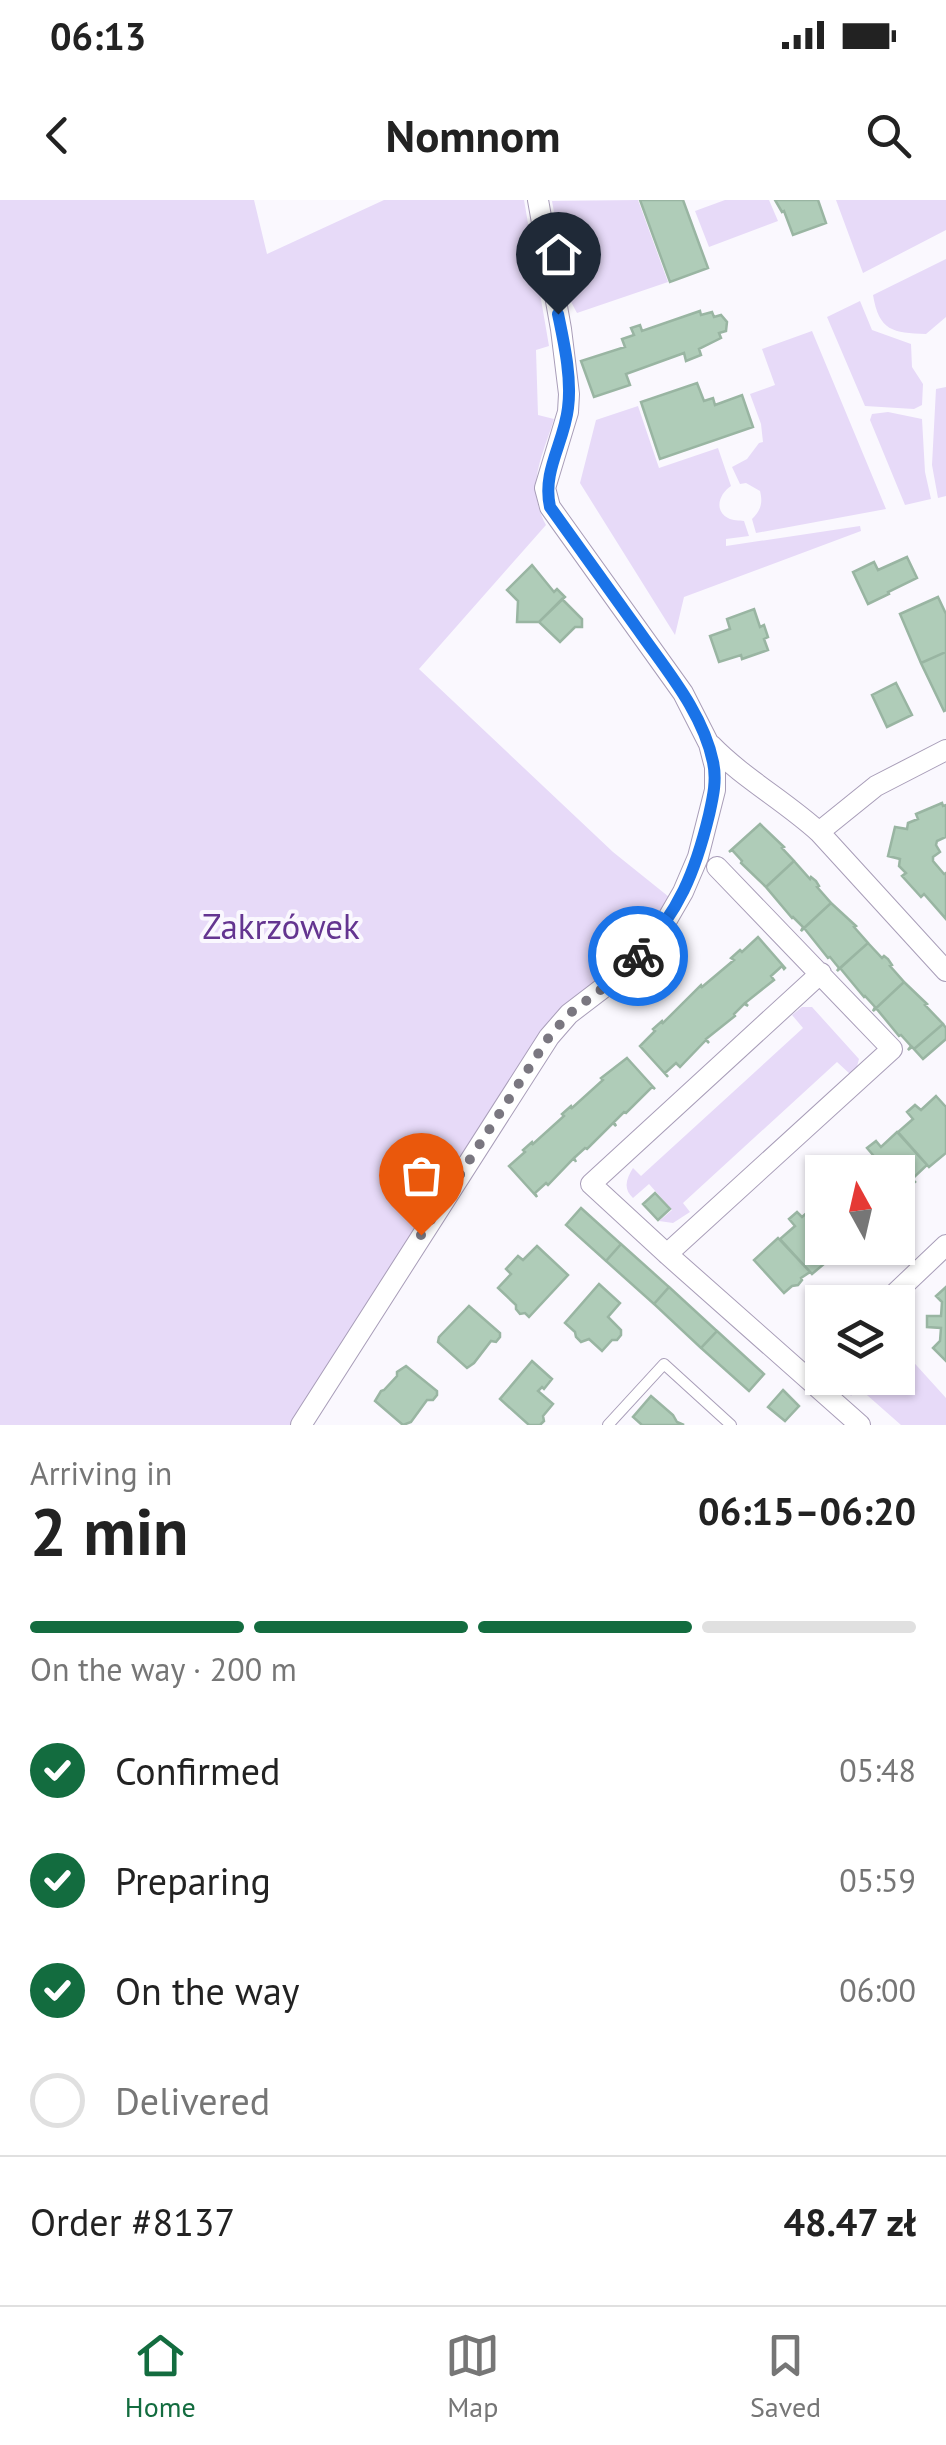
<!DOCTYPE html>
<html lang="en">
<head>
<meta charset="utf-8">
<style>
	:root { --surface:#fff; --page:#f6f6f6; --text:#222; --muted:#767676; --line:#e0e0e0; --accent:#136c3f }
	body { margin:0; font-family:"PT Sans",sans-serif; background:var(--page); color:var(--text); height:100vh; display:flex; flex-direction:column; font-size:38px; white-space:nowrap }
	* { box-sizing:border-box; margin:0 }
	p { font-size:32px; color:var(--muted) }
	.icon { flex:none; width:55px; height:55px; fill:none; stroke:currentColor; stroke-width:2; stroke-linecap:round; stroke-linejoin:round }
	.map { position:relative; height:1225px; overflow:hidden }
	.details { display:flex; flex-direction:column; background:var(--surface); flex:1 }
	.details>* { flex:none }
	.needle { width:65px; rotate:352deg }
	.controls { position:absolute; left:805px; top:955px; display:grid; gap:20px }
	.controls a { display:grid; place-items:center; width:110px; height:110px; border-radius:0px; background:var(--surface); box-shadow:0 2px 8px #0004; font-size:50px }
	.pin { position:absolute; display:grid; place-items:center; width:85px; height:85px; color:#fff; margin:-102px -42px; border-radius:50% 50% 50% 0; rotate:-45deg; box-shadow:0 0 10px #0007 }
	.pin .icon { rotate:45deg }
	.courier { position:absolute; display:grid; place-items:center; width:100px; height:100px; margin:-50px; border:8px solid #1a73e8; border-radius:50%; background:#fff; color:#222; box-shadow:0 2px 12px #0007 }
	.summary em { font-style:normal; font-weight:600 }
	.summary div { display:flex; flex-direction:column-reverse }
	.summary { display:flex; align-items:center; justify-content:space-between; height:170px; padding:0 30px }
	h1 { font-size:65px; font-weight:600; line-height:75px }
	.bar { display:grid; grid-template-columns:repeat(4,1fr); gap:15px 10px; align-content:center; height:120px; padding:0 30px }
	.bar i { height:12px; border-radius:8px; background:var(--line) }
	.bar .current { background:var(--accent) }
	.bar p { grid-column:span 4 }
	.line { display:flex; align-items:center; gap:25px; padding:0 30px; border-top:2px solid var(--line) }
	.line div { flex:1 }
	ol { padding:0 30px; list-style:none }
	li { display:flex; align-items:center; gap:30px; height:110px }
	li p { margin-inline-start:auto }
	li .icon { padding:10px; border-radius:50%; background:var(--accent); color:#fff; stroke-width:4 }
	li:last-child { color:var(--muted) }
	li i { width:55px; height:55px; border:5px solid var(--line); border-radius:50% }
	.status { display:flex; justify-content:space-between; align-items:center; height:70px; padding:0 50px; background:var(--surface); direction:ltr }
	.status svg { height:28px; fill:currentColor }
	header { display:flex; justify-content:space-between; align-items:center; height:130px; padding:0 30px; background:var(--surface); font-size:45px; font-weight:600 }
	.menu { display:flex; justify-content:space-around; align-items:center; height:140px; border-top:2px solid var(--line); background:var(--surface); font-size:28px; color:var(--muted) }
	.menu a { display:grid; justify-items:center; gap:5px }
	.menu .current { color:var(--accent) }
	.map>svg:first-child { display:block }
	.green { fill:#e7daf8 }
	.building { fill:#afccb8; stroke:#99b5a2; stroke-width:2.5 }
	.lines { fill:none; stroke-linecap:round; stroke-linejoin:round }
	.lane-casing { stroke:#a89db8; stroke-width:12 }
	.street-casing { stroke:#a89db8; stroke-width:22 }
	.lane { stroke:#fff; stroke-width:10 }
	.street { stroke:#fff; stroke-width:20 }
	.done { stroke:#7a7780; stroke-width:10; stroke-dasharray:0 18 }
	.route { stroke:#1a73e8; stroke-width:12 }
	.labels { text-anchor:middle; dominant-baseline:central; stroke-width:8; stroke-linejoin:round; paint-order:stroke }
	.park-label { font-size:35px; fill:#643590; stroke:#faf8fe }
</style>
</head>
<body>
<div class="status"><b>06:13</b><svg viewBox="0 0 49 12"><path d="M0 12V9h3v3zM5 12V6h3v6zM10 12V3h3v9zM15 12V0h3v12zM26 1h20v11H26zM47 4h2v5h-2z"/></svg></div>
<header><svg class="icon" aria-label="back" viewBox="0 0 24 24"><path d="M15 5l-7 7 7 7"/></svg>Nomnom<svg class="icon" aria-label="search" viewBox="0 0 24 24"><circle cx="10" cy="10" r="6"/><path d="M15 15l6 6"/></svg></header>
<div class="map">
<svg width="946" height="1225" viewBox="0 0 946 1225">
	<rect width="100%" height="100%" fill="#faf8fe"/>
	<path class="green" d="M 0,0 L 254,0 L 267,54 L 384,0 L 524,0 L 549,146 L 536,150 L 538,215 L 554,219 C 542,258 525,286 546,325 L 419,469 L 613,652 L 674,701 L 610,782 L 556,821 L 293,1225 L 0,1225 Z
		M 638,0 L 668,82 L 577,113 L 569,98 L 552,1 Z
		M 725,0 L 769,0 L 778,21 L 709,47 L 695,11 Z
		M 836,0 L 946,0 L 946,30 L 863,73 Z
		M 946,59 L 946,117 L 926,134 C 893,133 879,131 873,95 Z
		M 860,101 L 872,130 L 911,144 L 912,167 L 923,184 L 922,205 L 914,209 L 865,206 L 827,117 Z
		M 812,131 L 886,309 L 756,333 L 752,319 C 761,310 763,303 760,291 L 746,283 L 740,284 L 732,267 L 747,259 L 759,243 L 763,242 L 761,224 L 750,194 L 775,185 L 762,149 Z
		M 946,187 L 946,296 L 938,298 L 932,265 L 936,189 Z
		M 638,206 L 659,268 L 718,248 L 731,286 C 720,293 713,310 728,318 C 733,321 739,320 744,321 L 749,336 L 726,339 L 726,346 L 860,326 L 861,331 L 684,397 L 675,435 L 580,283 L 596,220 Z
		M 888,212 L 922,219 L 925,272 L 931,299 L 905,305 L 870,220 L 872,214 Z
		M 802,807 L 812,807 L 859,859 L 856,870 L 850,874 L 837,862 L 683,1003 L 690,1012 L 673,1023 L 659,1021 L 672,1010 L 649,984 L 633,998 C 623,989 626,979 633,968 L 641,976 L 803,828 L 792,815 Z
		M 898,1145 L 946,1198 L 946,1225 L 901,1225 L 859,1188 L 851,1196 L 843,1185 L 842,1178 L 898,1178 Z"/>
	<path class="building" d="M 640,0 L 683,0 L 708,68 L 670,82 Z
		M 775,0 L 818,0 L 826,23 L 793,35 L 784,11 L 782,12 Z
		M 700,111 L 701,115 L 712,112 L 714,117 L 721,115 L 727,122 L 726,131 L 719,133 L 721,138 L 699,149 L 701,155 L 686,161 L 684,153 L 626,174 L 630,185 L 594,197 L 581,161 L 625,147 L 622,139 L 634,135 L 631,128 L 640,125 L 642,131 Z
		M 697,183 L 704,201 L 713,198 L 715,205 L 742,195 L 753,227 L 660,259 L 641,202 Z
		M 907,357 L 917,378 L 888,392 L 889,394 L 868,404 L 853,372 L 874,362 L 878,370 Z
		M 532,365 L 554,392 L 557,389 L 565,397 L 539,422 L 517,422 L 518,401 L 507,390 Z
		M 938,397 L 946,414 L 946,452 L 921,463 L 900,414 Z
		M 562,399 L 582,419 L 582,427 L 575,427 L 560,442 L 539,422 Z
		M 754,409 L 760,427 L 764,425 L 768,437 L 764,439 L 768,450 L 742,459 L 741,455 L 719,462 L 710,436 L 730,429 L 727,419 Z
		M 946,452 L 946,510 L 944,511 L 921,463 Z
		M 896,483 L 912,515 L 887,527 L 872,495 Z
		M 942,603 L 943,606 L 946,605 L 946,637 L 937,641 L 936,645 L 940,652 L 933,657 L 933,661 L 944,674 L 946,673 L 946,719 L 924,694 L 921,697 L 902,676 L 906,673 L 899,666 L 900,659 L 888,656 L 895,627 L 907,629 L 908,623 L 918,619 L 916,614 Z
		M 760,624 L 784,647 L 782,648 L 794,661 L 766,687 L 741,663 L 742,661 L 732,650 L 729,652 Z
		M 794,661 L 810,679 L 811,677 L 816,681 L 819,686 L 817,687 L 831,703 L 801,731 L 803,727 L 793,717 L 792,718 L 766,687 Z
		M 831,703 L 856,726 L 854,727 L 868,743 L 837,771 L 839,768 L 830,757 L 828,758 L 804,728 Z
		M 758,737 L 785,768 L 784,769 L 782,766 L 771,776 L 774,780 L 745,803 L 748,806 L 744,804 L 734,814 L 735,816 L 706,839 L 709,843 L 706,840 L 680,867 L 676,863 L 665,873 L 668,877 L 640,846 L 655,831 L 653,829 L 662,821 L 663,823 L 701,785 L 702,787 L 734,760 L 731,758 L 740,750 L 742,752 Z
		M 868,743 L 882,758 L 884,756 L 888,759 L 892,765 L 890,766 L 904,782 L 873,811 L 875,807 L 865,796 L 864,797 L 840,768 Z
		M 904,782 L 927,804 L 925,805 L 943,824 L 914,849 L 912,847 L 908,850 L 911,846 L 901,835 L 899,836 L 876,808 Z
		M 943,824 L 946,828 L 946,839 L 923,859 L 914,849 Z
		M 627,858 L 655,889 L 652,887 L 626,913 L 624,912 L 614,922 L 616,926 L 613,923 L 587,949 L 585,948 L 574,958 L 576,962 L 574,958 L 548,985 L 546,983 L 535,993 L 537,997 L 509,966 L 525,952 L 523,950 L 532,942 L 533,944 L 564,916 L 562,914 L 571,906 L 572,908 L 603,880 L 601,878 Z
		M 936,896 L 946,907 L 946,953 L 929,967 L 898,932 L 913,919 L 907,912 L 915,905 L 921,910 Z
		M 897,932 L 927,965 L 912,979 L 915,982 L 898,996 L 898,972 L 864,972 L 859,967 L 873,955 L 867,948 L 876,941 L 881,947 Z
		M 655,993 L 670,1009 L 658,1020 L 643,1004 Z
		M 818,1003 L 822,1008 L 822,1048 L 836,1048 L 834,1050 L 837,1053 L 812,1074 L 780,1039 L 795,1026 L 789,1019 L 797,1012 L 802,1017 Z
		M 581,1008 L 621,1044 L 606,1061 L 566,1025 Z
		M 778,1038 L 810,1072 L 801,1078 L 802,1080 L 798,1085 L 792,1086 L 784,1093 L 754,1060 Z
		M 621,1044 L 669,1087 L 654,1104 L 606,1061 Z
		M 537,1046 L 568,1075 L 529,1117 L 525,1113 L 520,1114 L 516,1109 L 516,1105 L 498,1088 L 511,1074 L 506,1069 L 518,1056 L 523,1060 Z
		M 599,1084 L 620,1103 L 608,1117 L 621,1130 L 621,1135 L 617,1140 L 612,1140 L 602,1151 L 589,1139 L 581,1142 L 576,1137 L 575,1132 L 565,1123 Z
		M 669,1087 L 717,1131 L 701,1148 L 654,1104 Z
		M 946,1087 L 946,1161 L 933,1148 L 940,1141 L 941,1128 L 927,1127 L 927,1116 L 941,1116 L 942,1102 L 936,1096 Z
		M 469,1106 L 500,1133 L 500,1137 L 496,1142 L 491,1141 L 474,1163 L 467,1168 L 438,1142 L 439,1137 Z
		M 717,1131 L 764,1174 L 749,1191 L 701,1148 Z
		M 532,1161 L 552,1179 L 544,1189 L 542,1187 L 538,1191 L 553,1204 L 543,1216 L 544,1221 L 540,1225 L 529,1225 L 500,1199 Z
		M 406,1166 L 437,1191 L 437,1195 L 433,1200 L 427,1200 L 411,1222 L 403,1225 L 375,1201 L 381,1191 L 384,1190 L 397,1176 L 397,1172 Z
		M 783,1190 L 799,1206 L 785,1221 L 768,1207 Z
		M 651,1196 L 673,1215 L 677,1222 L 684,1225 L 642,1225 L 633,1217 Z"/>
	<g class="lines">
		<defs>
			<path id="lane" d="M 608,1225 L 664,1164 L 731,1225"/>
			<path id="street" d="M 711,545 C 743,578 785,601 819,632 L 946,771
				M 819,632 L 876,586 L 946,550
				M 821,773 L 591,984 L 667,1054 L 860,1225
				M 667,1054 L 892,849 L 717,667
				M 886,1102 L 946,1045
				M 301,1225 L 549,837 L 569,814 L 624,772 L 661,730 L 683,692 L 698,657 L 715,590 L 715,567 L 709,544 L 683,493 L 550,307 L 545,288 L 568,212 L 569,194 L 561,129 L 538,0"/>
		</defs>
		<use href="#lane" class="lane-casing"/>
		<use href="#street" class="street-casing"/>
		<use href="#lane" class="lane"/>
		<use href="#street" class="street"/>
	</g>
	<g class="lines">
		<path class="done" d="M 421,1035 L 549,837 L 569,814 L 624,772 L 638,756"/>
		<path class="route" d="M 558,114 C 564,143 572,178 568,208 C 564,243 542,271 550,307 C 579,348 609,389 639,431 C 667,471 703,513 713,562 C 717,580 713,597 709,615 C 695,673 679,711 638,756"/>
	</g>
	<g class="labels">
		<g class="park-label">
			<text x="281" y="726">Zakrzówek</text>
		</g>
	</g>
</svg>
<div class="controls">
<a><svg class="needle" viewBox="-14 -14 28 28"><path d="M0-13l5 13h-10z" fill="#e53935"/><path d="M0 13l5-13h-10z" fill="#767676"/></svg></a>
<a><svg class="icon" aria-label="layers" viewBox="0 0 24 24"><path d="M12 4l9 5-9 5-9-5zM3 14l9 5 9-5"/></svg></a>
</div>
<div class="pin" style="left:421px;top:1035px;background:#ea580c"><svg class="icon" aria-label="bag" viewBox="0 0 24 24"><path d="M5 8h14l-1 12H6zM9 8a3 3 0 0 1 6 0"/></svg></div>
<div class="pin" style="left:558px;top:114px;background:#1f2937"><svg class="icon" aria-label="home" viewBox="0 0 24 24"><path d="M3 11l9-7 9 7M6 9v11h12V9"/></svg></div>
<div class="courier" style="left:638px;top:756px"><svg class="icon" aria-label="bike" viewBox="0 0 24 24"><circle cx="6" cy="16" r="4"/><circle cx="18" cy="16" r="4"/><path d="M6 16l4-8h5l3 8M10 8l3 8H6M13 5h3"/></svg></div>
</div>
<section class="details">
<div class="summary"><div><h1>2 min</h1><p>Arriving in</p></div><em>06:15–06:20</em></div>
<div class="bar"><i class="current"></i><i class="current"></i><i class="current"></i><i></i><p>On the way · 200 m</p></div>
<ol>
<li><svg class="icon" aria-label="check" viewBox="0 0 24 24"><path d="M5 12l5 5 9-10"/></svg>Confirmed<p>05:48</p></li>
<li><svg class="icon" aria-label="check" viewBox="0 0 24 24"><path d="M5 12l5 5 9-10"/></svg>Preparing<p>05:59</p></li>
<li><svg class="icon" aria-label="check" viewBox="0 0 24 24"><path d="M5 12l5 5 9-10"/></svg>On the way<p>06:00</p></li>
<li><i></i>Delivered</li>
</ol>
<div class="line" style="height:130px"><div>Order #8137</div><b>48.47 zł</b></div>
</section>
<nav class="menu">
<a class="current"><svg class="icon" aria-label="home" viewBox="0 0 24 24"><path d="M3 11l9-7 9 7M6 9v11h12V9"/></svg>Home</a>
<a><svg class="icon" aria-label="map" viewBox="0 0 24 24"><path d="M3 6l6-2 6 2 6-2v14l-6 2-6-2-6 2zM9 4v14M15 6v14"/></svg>Map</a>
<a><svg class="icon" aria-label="saved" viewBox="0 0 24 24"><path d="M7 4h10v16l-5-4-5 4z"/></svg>Saved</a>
</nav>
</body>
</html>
